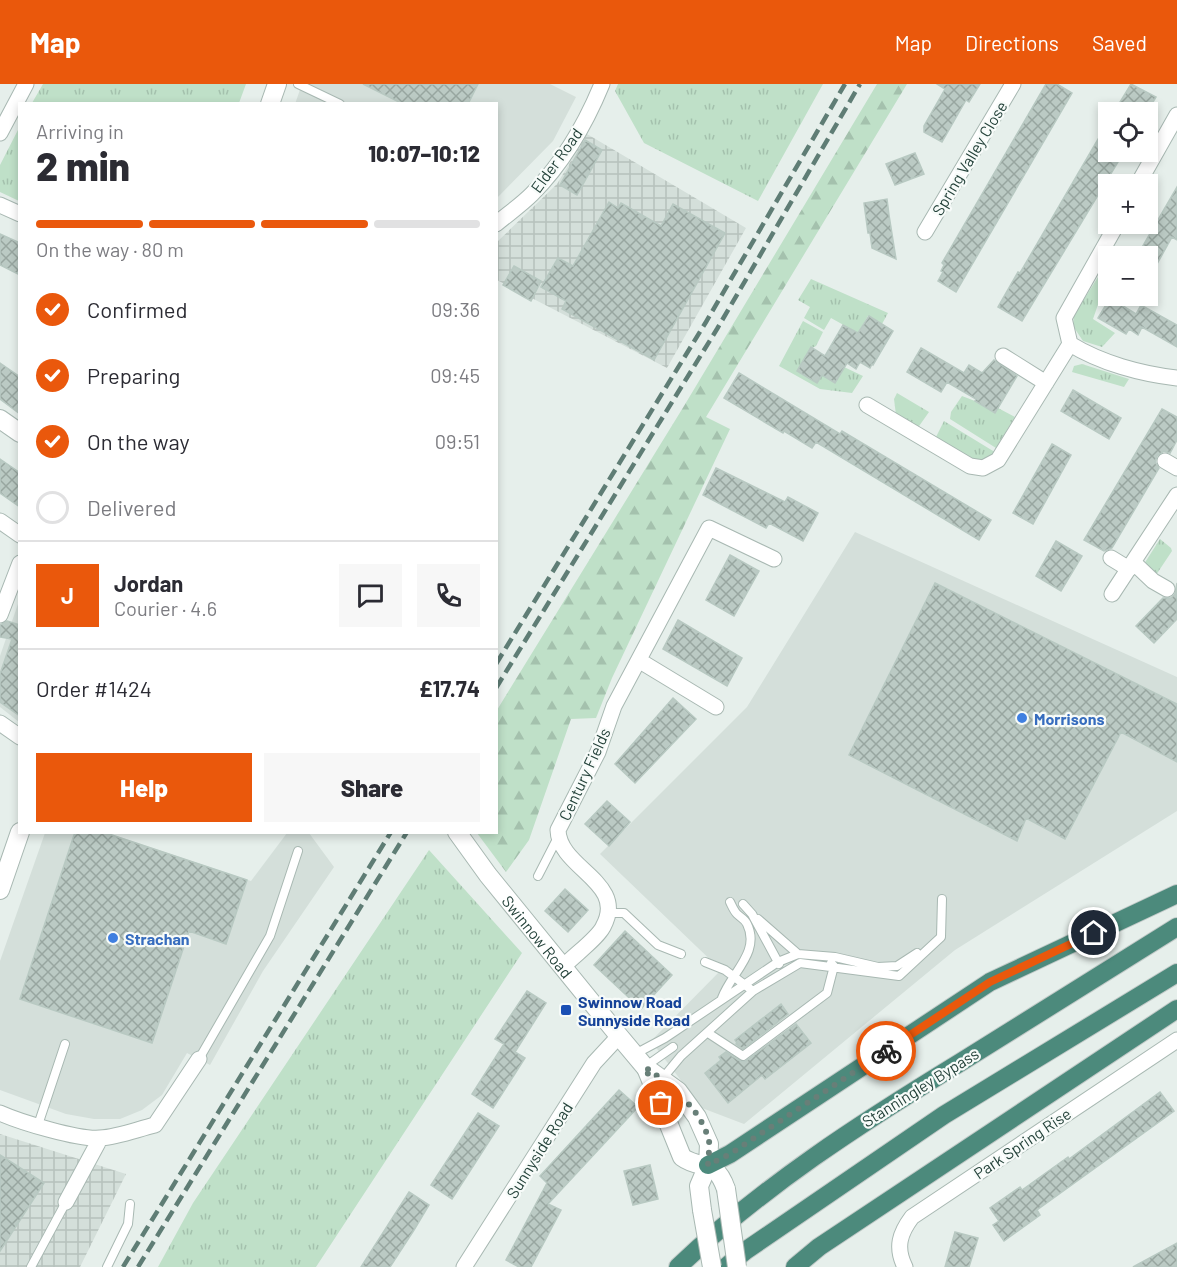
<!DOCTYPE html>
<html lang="en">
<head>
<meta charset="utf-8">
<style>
	:root { --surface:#fff; --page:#f7f7f7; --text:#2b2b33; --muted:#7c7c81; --line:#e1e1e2; --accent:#ea580c }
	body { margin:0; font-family:Barlow,sans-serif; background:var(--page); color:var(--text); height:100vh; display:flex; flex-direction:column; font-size:22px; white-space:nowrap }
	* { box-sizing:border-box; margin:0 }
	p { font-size:20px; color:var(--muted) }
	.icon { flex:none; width:33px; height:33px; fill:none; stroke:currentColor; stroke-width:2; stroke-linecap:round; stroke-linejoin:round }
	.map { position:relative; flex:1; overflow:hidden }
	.drawer { position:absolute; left:18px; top:18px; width:480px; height:732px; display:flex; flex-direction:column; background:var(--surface); border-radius:0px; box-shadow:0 3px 9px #0003 }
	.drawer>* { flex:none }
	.buttons { position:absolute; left:1098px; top:18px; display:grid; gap:12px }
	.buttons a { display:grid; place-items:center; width:60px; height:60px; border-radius:0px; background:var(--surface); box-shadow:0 3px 9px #0003; font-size:30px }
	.pin { position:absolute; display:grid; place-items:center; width:51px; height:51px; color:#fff; margin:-26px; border:3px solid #fff; border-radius:50%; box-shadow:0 2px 6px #0007 }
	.courier { position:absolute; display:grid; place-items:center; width:60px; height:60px; margin:-30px; border:4px solid #ea580c; border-radius:50%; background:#fff; color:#222; box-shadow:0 2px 8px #0007 }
	.summary em { font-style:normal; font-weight:800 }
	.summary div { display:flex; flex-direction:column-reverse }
	.summary { display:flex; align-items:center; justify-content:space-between; height:102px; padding:0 18px }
	h1 { font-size:39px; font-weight:800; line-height:45px }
	.bar { display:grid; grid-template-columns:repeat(4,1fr); gap:9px 6px; align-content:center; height:72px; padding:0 18px }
	.bar i { height:8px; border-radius:4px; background:var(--line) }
	.bar .on { background:var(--accent) }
	.bar p { grid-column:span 4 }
	.line { display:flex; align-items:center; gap:15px; padding:0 18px; border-top:2px solid var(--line) }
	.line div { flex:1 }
	.round { display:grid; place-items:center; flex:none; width:63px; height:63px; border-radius:0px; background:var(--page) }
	ol { padding:0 18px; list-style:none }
	li { display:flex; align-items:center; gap:18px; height:66px }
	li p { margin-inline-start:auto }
	li .icon { padding:6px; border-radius:50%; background:var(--accent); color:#fff; stroke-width:4 }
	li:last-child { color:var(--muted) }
	li i { width:33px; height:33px; border:3px solid var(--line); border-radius:50% }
	.primary-button { display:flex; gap:12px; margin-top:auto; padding:12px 18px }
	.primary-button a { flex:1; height:69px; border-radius:0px; background:var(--accent); color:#fff; font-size:24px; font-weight:800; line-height:69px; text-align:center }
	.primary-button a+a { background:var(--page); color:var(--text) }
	header { display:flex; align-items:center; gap:36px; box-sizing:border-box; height:84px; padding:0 30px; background:var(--accent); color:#fff }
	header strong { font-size:28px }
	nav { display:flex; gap:33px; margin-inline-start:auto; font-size:21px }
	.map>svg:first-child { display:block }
	.built { fill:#d4dfda }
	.industrial { fill:url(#industrial-grid) }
	.grass { fill:url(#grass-tufts) }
	.forest { fill:url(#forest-firs) }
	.building { fill:url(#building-cross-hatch); stroke:#b8c9c2; stroke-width:1.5 }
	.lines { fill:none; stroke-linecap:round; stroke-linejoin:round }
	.service-casing { stroke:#a8b8b2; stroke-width:10 }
	.minor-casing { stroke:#a8b8b2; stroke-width:17 }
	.tertiary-casing { stroke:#a8b8b2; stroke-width:20 }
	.trunk-casing { stroke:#c2cac8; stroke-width:20 }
	.service { stroke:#fff; stroke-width:8 }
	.minor { stroke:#fff; stroke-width:15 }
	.tertiary { stroke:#fff; stroke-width:18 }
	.trunk { stroke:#4c8a7c; stroke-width:18 }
	.rail { stroke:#5f7d75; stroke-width:4.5; stroke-dasharray:12 6; stroke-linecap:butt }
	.tertiary-bridge-casing { stroke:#a8b8b2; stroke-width:20; stroke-linecap:butt }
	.tertiary-bridge { stroke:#fff; stroke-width:18 }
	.done { stroke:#687f78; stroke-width:6; stroke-dasharray:0 10.8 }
	.route { stroke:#ea580c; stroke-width:8 }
	.shop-dot { fill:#3f7fe0; stroke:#f7fbf9; stroke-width:2 }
	.transit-dot { fill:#1a4fb4; stroke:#f7fbf9; stroke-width:2 }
	.labels { text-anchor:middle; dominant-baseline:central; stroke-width:4.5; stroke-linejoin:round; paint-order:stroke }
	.street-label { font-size:16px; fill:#24423a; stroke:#f7fbf9 }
	.shop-label { font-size:16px; font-weight:bold; fill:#366cbe; stroke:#f7fbf9; text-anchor:start }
	.transit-label { font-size:16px; font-weight:bold; fill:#164399; stroke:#f7fbf9; text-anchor:start }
</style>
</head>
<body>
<header>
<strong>Map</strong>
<nav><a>Map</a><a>Directions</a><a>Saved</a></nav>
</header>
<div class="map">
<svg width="1177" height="1183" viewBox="0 0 1177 1183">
	<defs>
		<pattern id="industrial-grid" width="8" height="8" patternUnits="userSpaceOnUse" patternTransform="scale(1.5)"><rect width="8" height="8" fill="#d4dfda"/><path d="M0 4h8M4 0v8" fill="none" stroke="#b6c1bc"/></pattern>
		<pattern id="grass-tufts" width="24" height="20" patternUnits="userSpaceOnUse" patternTransform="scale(1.5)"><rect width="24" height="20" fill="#bfe0c8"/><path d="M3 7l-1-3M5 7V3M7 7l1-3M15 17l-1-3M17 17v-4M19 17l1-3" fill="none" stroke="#a4c1ad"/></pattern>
		<pattern id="forest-firs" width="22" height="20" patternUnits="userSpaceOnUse" patternTransform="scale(1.5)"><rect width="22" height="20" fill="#bfe0c8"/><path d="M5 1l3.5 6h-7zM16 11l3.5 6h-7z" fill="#a4c1ad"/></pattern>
		<pattern id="building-cross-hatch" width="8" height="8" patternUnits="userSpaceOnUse" patternTransform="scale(1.5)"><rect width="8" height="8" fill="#bbcac4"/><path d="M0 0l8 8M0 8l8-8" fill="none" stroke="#98a6a0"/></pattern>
	</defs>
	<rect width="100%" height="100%" fill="#e6efeb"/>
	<path class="built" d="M 302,0 L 550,0 L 576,13 L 553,57 L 497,114 L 496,20 L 295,20 Z
		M 855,448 L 1177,593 L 1177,727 L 955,866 L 744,1040 L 702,1024 L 651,957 L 721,886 L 600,770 L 747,623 Z
		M 19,517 L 19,638 L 0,623 L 0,572 Z
		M 45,749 L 108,749 L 251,797 L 287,749 L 309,749 L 334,783 L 263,887 L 210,981 L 187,969 L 162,1011 L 142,1026 L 120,1035 L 94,1035 L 66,1030 L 0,1006 L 0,877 Z"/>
	<path class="industrial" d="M 587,50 L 746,144 L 667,284 L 497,196 L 497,158 L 557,100 Z
		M 0,1050 L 126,1090 L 80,1183 L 0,1183 Z"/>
	<path class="grass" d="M 43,0 L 246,0 L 239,19 L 32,19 Z
		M 618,0 L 823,0 L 758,117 L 644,59 L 615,7 Z
		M 19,44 L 19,117 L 0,108 L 0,81 Z
		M 1098,193 L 1102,209 L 1093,235 L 1115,249 L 1102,263 L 1083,257 L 1073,242 L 1074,231 Z
		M 811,195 L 888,229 L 882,240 L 868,232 L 858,249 L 831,234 L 824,246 L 804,234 L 810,223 L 798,216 Z
		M 803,237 L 823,248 L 816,262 L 812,264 L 844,283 L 863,292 L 852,309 L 820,305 L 779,282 Z
		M 1082,280 L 1129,295 L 1124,303 L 1072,288 L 1074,282 Z
		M 897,309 L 929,328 L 917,345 L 896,331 L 894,315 Z
		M 962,312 L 975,317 L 995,329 L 998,324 L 1015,333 L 996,364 L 950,335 L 951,328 Z
		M 944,337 L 998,370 L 983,377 L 971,376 L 935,355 Z
		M 1160,455 L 1171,464 L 1172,467 L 1156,491 L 1144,480 Z
		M 429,766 L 522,869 L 316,1183 L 158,1183 L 193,1119 Z"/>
	<path class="forest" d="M 877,0 L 907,0 L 706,333 L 730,345 L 612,594 L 596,634 L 571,635 L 529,756 L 506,788 L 477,749 L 496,748 L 497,626 L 684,322 Z"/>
	<path class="building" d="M 363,0 L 478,0 L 468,20 L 403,20 Z
		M 937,0 L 980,0 L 969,18 L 966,16 L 942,58 L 924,48 L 924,42 L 945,5 Z
		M 1046,0 L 1057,0 L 1072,9 L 956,208 L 938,197 L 943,188 L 941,187 L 944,181 L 942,179 Z
		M 1131,0 L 1156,13 L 1147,28 L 1114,28 Z
		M 1108,38 L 1108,68 L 1124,68 L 1022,237 L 998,223 L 1018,188 L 1020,189 Z
		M 585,56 L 602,66 L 577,111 L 560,101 Z
		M 915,69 L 924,90 L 895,101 L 886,80 Z
		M 1177,103 L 1177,156 L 1172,153 L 1148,196 L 1148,172 L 1137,172 Z
		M 887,115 L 889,131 L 896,175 L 872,164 L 870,149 L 868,149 L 864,119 Z
		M 609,118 L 618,124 L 621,119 L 661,142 L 673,120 L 725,149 L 654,276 L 562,225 L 566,217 L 541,203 L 558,174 L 573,182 Z
		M 0,150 L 20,159 L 20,191 L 0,181 Z
		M 514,182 L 541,197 L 531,217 L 503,201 Z
		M 1110,214 L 1136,230 L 1141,221 L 1177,241 L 1177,263 L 1142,243 L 1138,251 L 1129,245 L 1126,250 L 1098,234 Z
		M 869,232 L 893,247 L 873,281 L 872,280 L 870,284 L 860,278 L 856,285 L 847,279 L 835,299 L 822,291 L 817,299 L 797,287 L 811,263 L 825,272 L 843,241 L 858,249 Z
		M 921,264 L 964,289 L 969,281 L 982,289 L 994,276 L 1017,292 L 995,329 L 975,317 L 976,315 L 947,298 L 941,308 L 907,288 Z
		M 0,279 L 20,293 L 20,330 L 0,315 Z
		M 739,289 L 840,350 L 842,347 L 991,436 L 979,456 L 816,358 L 812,364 L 784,347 L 783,349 L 724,314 Z
		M 1073,306 L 1121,334 L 1109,355 L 1061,327 Z
		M 1162,325 L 1177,333 L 1177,356 L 1170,369 L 1164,367 L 1157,372 L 1155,378 L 1159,384 L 1112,464 L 1104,467 L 1084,456 Z
		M 1052,360 L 1071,371 L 1033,440 L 1013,429 Z
		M 0,375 L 20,389 L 20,423 L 0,409 Z
		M 716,384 L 785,418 L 788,413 L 818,429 L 803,457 L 769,439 L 766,444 L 703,411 Z
		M 1056,457 L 1082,472 L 1061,507 L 1036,492 Z
		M 730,471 L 759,487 L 734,532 L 706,516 Z
		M 935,499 L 1177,620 L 1177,678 L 1121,648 L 1065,755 L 1026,734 L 1017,757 L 849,671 Z
		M 1177,499 L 1177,535 L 1154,559 L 1136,542 L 1163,514 L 1171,514 L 1175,510 Z
		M 678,536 L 742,574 L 727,602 L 663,565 Z
		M 7,537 L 20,541 L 20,632 L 0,618 L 0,590 L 12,555 L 0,553 L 0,541 Z
		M 673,614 L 696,635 L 635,699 L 615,680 Z
		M 607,717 L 630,738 L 609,762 L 585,740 Z
		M 75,748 L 103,748 L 247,796 L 226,860 L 189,847 L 152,959 L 20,915 Z
		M 565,805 L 588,826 L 568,848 L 545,827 Z
		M 625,847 L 672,891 L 641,925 L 594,881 Z
		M 527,907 L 546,919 L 515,968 L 525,974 L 493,1024 L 472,1010 L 504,960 L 495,955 Z
		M 781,920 L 788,930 L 743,965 L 736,960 L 737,959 L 735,956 Z
		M 796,940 L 811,959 L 765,995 L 762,991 L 728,1019 L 705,989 L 721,976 L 719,973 L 726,968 L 740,977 L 746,977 Z
		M 619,1006 L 638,1023 L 548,1120 L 561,1126 L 531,1183 L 519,1183 L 506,1176 L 547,1099 L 540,1092 Z
		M 1160,1008 L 1174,1027 L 1037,1126 L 1040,1131 L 1004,1157 L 993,1141 L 999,1137 L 990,1124 L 1020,1103 L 1022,1106 L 1068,1073 L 1069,1075 Z
		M 478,1029 L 499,1042 L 452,1115 L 431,1101 Z
		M 0,1071 L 44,1099 L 0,1167 Z
		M 650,1081 L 658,1115 L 633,1121 L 624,1087 Z
		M 409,1108 L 429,1121 L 414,1146 L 390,1183 L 361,1183 Z
		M 955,1148 L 978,1154 L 969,1183 L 945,1183 Z
		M 1177,1159 L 1177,1183 L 1133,1183 Z"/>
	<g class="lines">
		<defs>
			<path id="service" d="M 298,0 L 340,20
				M 538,792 L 558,753
				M 743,820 L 752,830 L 779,880
				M 608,829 L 624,829 L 658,861 L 681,870
				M 758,835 L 798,870
				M 705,878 L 725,886 L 753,907
				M 722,914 C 731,889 761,868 747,840 C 745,835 741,834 737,830 C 734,827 732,822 730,818
				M 708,949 L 743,972 L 827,909 L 834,882 L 831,879
				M 635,970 L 665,954 L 778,878 L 798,870 L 835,873 L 878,883 L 897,882 L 917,869
				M 199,975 L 270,852 L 298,767
				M 646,982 L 673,963
				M 662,995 L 681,972 L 753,907 L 800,879 L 899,892 L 941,853 L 942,815
				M 38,1041 L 65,960
				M 31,1183 L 66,1118
				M 107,1183 L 128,1140 L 130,1120"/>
			<path id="minor" d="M 0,49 L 26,0
				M 1138,100 L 1177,31
				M 0,121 L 20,130
				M 496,140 C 508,130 521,121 532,110 C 562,80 586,39 602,0
				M 925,148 L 1013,0
				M 1070,260 L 1064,234 L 1117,140
				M 1070,260 C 1101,279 1141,290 1177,294
				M 1003,272 L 1046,299
				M 867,321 L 970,382 L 983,384 L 998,376 L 1070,260
				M 1165,377 L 1177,384
				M 0,437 L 20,451
				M 1111,474 L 1129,485
				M 1133,478 L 1153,497 L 1167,505
				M 1112,510 L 1177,411
				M 0,531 L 20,479
				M 640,577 L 716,623
				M 0,639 L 20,653
				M 563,883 C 573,872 597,855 603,843 C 628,798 559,785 558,746 L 598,668 L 614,622 L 709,444 L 774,475
				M 0,1029 C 20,1038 79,1056 100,1054 C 118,1053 138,1045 155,1041 L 199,975
				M 66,1118 L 100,1055
				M 464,1183 L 594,979 L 619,952
				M 905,1183 C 895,1163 900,1149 912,1133 L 1177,956"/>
			<g id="tertiary">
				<path d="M 270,20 L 277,0"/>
				<path d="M 0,335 L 20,349"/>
				<path id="s1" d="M 457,748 L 488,791 L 619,952 L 645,983 L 678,1007 L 697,1033 L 709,1060 L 708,1081 L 699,1102 L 702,1126"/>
				<path d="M 0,806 L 20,748"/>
				<path d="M 646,984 L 682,1073 C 701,1087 715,1073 726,1105"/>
			</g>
			<path id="trunk" d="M 708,1081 L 730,1070 L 990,898 L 1177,810
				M 678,1183 C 763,1102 861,1039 961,978 C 1033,933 1105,888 1177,843
				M 726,1183 L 745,1167 L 944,1031 L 1177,889
				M 795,1183 L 819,1163 L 1177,925"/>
		</defs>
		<use href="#service" class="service-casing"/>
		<use href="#minor" class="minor-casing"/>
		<use href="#tertiary" class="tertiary-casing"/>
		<use href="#trunk" class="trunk-casing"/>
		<use href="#service" class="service"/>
		<use href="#minor" class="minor"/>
		<use href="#tertiary" class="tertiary"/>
		<use href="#trunk" class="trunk"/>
		<path class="rail" d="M 496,580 L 706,238 L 845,0
			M 496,604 L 717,245 L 860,0
			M 123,1183 L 391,748
			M 138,1183 L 407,748"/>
		<defs>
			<path id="tertiary-bridge" d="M 726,1105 L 737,1183
				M 702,1126 L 712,1183"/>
		</defs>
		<use href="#tertiary-bridge" class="tertiary-bridge-casing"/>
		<use href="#tertiary-bridge" class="tertiary-bridge"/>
	</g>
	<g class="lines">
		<path class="done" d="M 661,1019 L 645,983 C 671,1002 701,1024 709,1057 C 710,1065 708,1073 708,1081 L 730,1070 L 886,967"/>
		<path class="route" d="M 886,967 L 990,898 L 1094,849"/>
	</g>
	<g class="shop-dot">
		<circle cx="1022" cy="634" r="6"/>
		<circle cx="113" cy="854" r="6"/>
	</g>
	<rect class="transit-dot" x="560" y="920" width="12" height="12" rx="3"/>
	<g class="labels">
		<g class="street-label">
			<text transform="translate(969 74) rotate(-59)">Spring Valley Close</text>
			<text transform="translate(556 76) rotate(-54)">Elder Road</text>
			<text transform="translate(584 690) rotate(-65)">Century Fields</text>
			<text stroke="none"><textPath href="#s1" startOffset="132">Swinnow Road</textPath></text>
			<text transform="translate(920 1003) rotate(-32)">Stanningley Bypass</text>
			<text transform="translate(1022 1059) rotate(-34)">Park Spring Rise</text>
			<text transform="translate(539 1066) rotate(-58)">Sunnyside Road</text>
		</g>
		<g class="shop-label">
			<text x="1034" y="634">Morrisons</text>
			<text x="125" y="854">Strachan</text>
		</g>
		<g class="transit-label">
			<text x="578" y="917">Swinnow Road<tspan x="578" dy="18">Sunnyside Road</tspan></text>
		</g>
	</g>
</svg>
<div class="buttons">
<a><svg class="icon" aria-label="locate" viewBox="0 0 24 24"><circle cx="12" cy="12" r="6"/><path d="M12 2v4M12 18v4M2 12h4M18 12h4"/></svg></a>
<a>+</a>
<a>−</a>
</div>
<div class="pin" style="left:661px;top:1019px;background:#ea580c"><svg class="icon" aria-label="bag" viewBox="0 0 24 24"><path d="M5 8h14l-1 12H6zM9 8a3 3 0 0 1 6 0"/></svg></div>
<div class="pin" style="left:1094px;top:849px;background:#1f2937"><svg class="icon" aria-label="home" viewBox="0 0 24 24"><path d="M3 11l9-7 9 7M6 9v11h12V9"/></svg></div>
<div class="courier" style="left:886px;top:967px"><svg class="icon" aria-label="bike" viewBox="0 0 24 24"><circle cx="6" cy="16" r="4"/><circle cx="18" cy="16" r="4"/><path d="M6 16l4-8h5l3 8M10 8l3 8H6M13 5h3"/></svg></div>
<section class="drawer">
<div class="summary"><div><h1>2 min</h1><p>Arriving in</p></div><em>10:07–10:12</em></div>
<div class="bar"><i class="on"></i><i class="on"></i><i class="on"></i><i></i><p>On the way · 80 m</p></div>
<ol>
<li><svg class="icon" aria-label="check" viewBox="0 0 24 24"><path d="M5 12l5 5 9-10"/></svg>Confirmed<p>09:36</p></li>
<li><svg class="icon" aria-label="check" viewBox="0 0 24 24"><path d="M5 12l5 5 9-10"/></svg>Preparing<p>09:45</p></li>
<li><svg class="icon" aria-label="check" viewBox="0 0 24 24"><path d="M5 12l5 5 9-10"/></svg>On the way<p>09:51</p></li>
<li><i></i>Delivered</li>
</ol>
<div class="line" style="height:108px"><b class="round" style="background:var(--accent);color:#fff">J</b><div><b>Jordan</b><p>Courier · 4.6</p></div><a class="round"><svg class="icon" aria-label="chat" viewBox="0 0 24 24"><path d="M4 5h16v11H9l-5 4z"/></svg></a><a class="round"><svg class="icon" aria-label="phone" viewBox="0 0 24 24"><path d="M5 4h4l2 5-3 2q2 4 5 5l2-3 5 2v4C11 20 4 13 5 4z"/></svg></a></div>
<div class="line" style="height:78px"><div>Order #1424</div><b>£17.74</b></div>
<div class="primary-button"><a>Help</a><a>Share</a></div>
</section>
</div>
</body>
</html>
